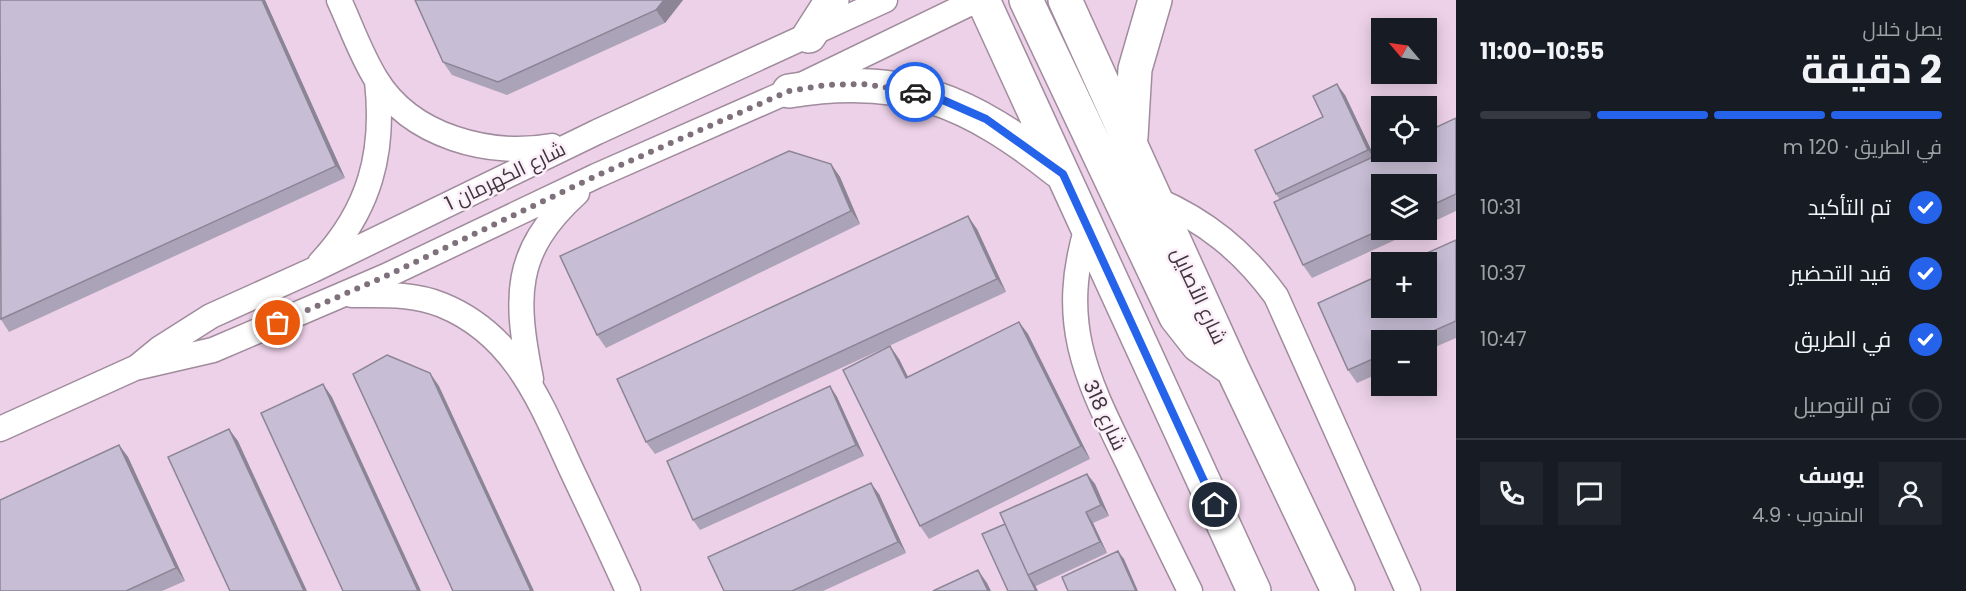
<!DOCTYPE html>
<html lang="ar">
<head>
<meta charset="utf-8">
<style>
	:root { --surface:#171b24; --page:#20242c; --text:#f1f3f6; --muted:#9ea1a6; --line:#363941; --accent:#2563eb }
	body { margin:0; font-family:Poppins,Cairo,sans-serif; background:var(--page); color:var(--text); direction:rtl; height:100vh; display:flex; flex-direction:column; font-size:22px; white-space:nowrap }
	* { box-sizing:border-box; margin:0 }
	p { font-size:20px; color:var(--muted) }
	.icon { flex:none; width:33px; height:33px; fill:none; stroke:currentColor; stroke-width:2; stroke-linecap:round; stroke-linejoin:round }
	.map { position:relative; flex:1; overflow:hidden; direction:ltr }
	.drawer { display:flex; flex-direction:column; background:var(--surface); width:510px }
	.drawer>* { flex:none }
	.needle { width:39px; rotate:299deg }
	.fabs { position:absolute; left:1371px; top:18px; display:grid; gap:12px }
	.fabs a { display:grid; place-items:center; width:66px; height:66px; border-radius:0px; background:var(--surface); box-shadow:0 3px 15px #0003; font-size:30px }
	.pin { position:absolute; display:grid; place-items:center; width:51px; height:51px; color:#fff; margin:-26px; border:3px solid #fff; border-radius:50%; box-shadow:0 2px 6px #0007 }
	.courier { position:absolute; display:grid; place-items:center; width:60px; height:60px; margin:-30px; border:4px solid #2563eb; border-radius:50%; background:#fff; color:#222; box-shadow:0 2px 8px #0007 }
	.overview em { font-style:normal; font-weight:700 }
	.overview div { display:flex; flex-direction:column-reverse }
	.overview { display:flex; align-items:center; justify-content:space-between; height:102px; padding:0 24px }
	h1 { font-size:39px; font-weight:700; line-height:45px }
	.bar { display:grid; grid-template-columns:repeat(4,1fr); gap:9px 6px; align-content:center; height:72px; padding:0 24px }
	.bar i { height:8px; border-radius:4px; background:var(--line) }
	.bar .active { background:var(--accent) }
	.bar p { grid-column:span 4 }
	.line { display:flex; align-items:center; gap:15px; padding:0 24px; border-top:2px solid var(--line) }
	.line div { flex:1 }
	.round { display:grid; place-items:center; flex:none; width:63px; height:63px; border-radius:0px; background:var(--page) }
	ol { padding:0 24px; list-style:none }
	li { display:flex; align-items:center; gap:18px; height:66px }
	li p { margin-inline-start:auto }
	li .icon { padding:6px; border-radius:50%; background:var(--accent); color:#fff; stroke-width:4 }
	li:last-child { color:var(--muted) }
	li i { width:33px; height:33px; border:3px solid var(--line); border-radius:50% }
	main { display:flex; flex:1; min-height:0 }
	.map>svg:first-child { display:block }
	.built { fill:#edd1e8; fill-rule:evenodd }
	.lines { fill:none; stroke-linecap:round; stroke-linejoin:round }
	.minor-casing { stroke:#a08c9d; stroke-width:27 }
	.secondary-casing { stroke:#a08c9d; stroke-width:36 }
	.minor { stroke:#fff; stroke-width:24 }
	.secondary { stroke:#fff; stroke-width:33 }
	.wall { fill:#aba3b7 }
	.shaded-wall { fill:#8b8595 }
	.building { fill:#c7bed5; stroke:#8b8595; stroke-width:1.5 }
	.done { stroke:#7f717c; stroke-width:6; stroke-dasharray:0 10.8 }
	.route { stroke:#2563eb; stroke-width:8 }
	.labels { text-anchor:middle; dominant-baseline:central; stroke-width:5; stroke-linejoin:round; paint-order:stroke }
	.street-label { font-size:20px; fill:#3f363d; stroke:#fceffa }
</style>
</head>
<body>
<main>
<section class="drawer">
<div class="overview"><div><h1>2 دقيقة</h1><p>يصل خلال</p></div><em>10:55–11:00</em></div>
<div class="bar"><i class="active"></i><i class="active"></i><i class="active"></i><i></i><p>في الطريق · 120 m</p></div>
<ol>
<li><svg class="icon" aria-label="check" viewBox="0 0 24 24"><path d="M5 12l5 5 9-10"/></svg>تم التأكيد<p>10:31</p></li>
<li><svg class="icon" aria-label="check" viewBox="0 0 24 24"><path d="M5 12l5 5 9-10"/></svg>قيد التحضير<p>10:37</p></li>
<li><svg class="icon" aria-label="check" viewBox="0 0 24 24"><path d="M5 12l5 5 9-10"/></svg>في الطريق<p>10:47</p></li>
<li><i></i>تم التوصيل</li>
</ol>
<div class="line" style="height:108px"><a class="round"><svg class="icon" aria-label="person" viewBox="0 0 24 24"><circle cx="12" cy="8" r="4"/><path d="M4 21q1-7 8-7t8 7"/></svg></a><div><b>يوسف</b><p>المندوب · 4.9</p></div><a class="round"><svg class="icon" aria-label="chat" viewBox="0 0 24 24"><path d="M4 5h16v11H9l-5 4z"/></svg></a><a class="round"><svg class="icon" aria-label="phone" viewBox="0 0 24 24"><path d="M5 4h4l2 5-3 2q2 4 5 5l2-3 5 2v4C11 20 4 13 5 4z"/></svg></a></div>
</section>
<div class="map">
<svg width="1456" height="591" viewBox="0 0 1456 591">
	<rect width="100%" height="100%" fill="#f5dff1"/>
	<path class="built" d="M 0,0 L 1456,0 L 1456,591 L 0,591 ZM 1382,28 L 1426,28 L 1426,74 L 1382,74 ZM 1382,106 L 1426,106 L 1426,152 L 1382,152 ZM 1382,184 L 1426,184 L 1426,230 L 1382,230 ZM 1382,262 L 1426,262 L 1426,308 L 1382,308 ZM 1382,340 L 1426,340 L 1426,386 L 1382,386 Z"/>
	<g class="lines">
		<defs>
			<path id="minor" d="M 339,0 C 351,26 361,55 376,79 C 411,137 490,157 552,146
				M 1155,199 C 1206,221 1243,251 1276,296 L 1408,591
				M 1087,227 C 1058,324 1086,377 1128,463 C 1148,506 1169,548 1190,591
				M 320,263 C 370,210 385,152 377,81
				M 352,295 C 382,295 413,293 442,305 C 516,335 541,404 572,471 C 591,511 610,551 628,591
				M 137,367 L 159,349 L 211,316 L 313,270 L 597,132 L 885,0
				M 531,379 C 515,298 512,252 577,193
				M 0,429 L 135,368 L 213,350 L 386,276 L 596,176 L 789,91 L 977,0"/>
			<path id="secondary" d="M 983,0 L 1254,591
				M 1026,0 L 1176,317 L 1198,345 L 1232,369
				M 1065,0 L 1233,370 L 1338,591
				M 809,36 L 832,0
				M 789,91 C 904,72 970,101 1058,171
				M 1131,137 L 1135,69 L 1155,0"/>
		</defs>
		<use href="#minor" class="minor-casing"/>
		<use href="#secondary" class="secondary-casing"/>
		<use href="#minor" class="minor"/>
		<use href="#secondary" class="secondary"/>
	</g>
	<path class="wall" d="M 265,0 L 345,178 L 9,332 L 0,318 Z
		M 415,0 L 683,0 L 665,23 L 507,95 L 452,75 L 443,62 Z
		M 1345,95 L 1374,156 L 1456,118 L 1456,211 L 1426,225 L 1426,184 L 1382,184 L 1382,230 L 1417,230 L 1312,278 L 1303,265 L 1280,200 L 1276,194 L 1323,117 Z
		M 831,164 L 840,177 L 860,224 L 606,348 L 597,335 Z
		M 977,229 L 1006,292 L 655,454 L 646,442 Z
		M 1456,240 L 1456,338 L 1426,351 L 1426,340 L 1382,340 L 1382,372 L 1357,383 L 1348,370 Z
		M 1019,322 L 1028,334 L 1090,459 L 929,539 L 920,526 L 890,346 L 899,359 L 908,377 Z
		M 830,386 L 837,397 L 864,456 L 700,530 L 693,520 Z
		M 119,445 L 128,457 L 185,581 L 162,591 L 0,591 Z
		M 1087,474 L 1095,484 L 1109,516 L 1093,523 L 1107,553 L 1036,586 L 1008,591 L 1005,524 Z
		M 879,494 L 906,553 L 823,591 L 724,591 Z"/>
	<path class="shaded-wall" d="M 262,0 L 265,0 L 345,178 L 336,166 Z
		M 664,0 L 683,0 L 665,23 L 656,10 Z
		M 1337,84 L 1345,95 L 1376,160 L 1368,150 Z
		M 831,164 L 840,177 L 860,224 L 851,211 Z
		M 968,216 L 977,229 L 1006,292 L 997,279 Z
		M 1019,322 L 1028,334 L 1090,459 L 1081,446 Z
		M 890,346 L 899,359 L 915,391 L 906,378 Z
		M 430,373 L 439,386 L 534,591 L 531,591 Z
		M 323,384 L 332,397 L 421,591 L 418,591 Z
		M 830,386 L 837,397 L 864,456 L 856,445 Z
		M 229,429 L 238,441 L 307,591 L 304,591 Z
		M 119,445 L 128,457 L 185,581 L 176,568 Z
		M 1087,474 L 1095,484 L 1109,516 L 1101,505 Z
		M 871,483 L 879,494 L 906,553 L 898,542 Z
		M 1086,512 L 1093,523 L 1107,553 L 1100,542 Z
		M 1118,551 L 1124,559 L 1138,591 L 1136,591 Z
		M 978,570 L 987,583 L 991,591 L 988,591 Z
		M 1030,578 L 1035,585 L 1038,591 L 1036,591 Z"/>
	<path class="building" d="M 0,0 L 262,0 L 336,166 L 1,319 Z
		M 415,0 L 664,0 L 656,10 L 498,82 L 443,62 Z
		M 1337,84 L 1368,150 L 1276,194 L 1255,150 L 1323,117 L 1313,96 Z
		M 1456,118 L 1456,194 L 1426,208 L 1426,184 L 1382,184 L 1382,229 L 1303,265 L 1274,202 L 1384,152 L 1426,152 L 1426,132 Z
		M 789,151 L 831,164 L 851,211 L 597,335 L 560,256 Z
		M 968,216 L 997,279 L 646,442 L 617,379 Z
		M 1456,240 L 1456,321 L 1413,340 L 1382,340 L 1382,355 L 1348,370 L 1318,303 L 1382,274 L 1382,308 L 1426,308 L 1426,262 L 1407,262 Z
		M 1019,322 L 1081,446 L 920,526 L 843,370 L 890,346 L 906,378 Z
		M 387,355 L 430,373 L 531,591 L 453,591 L 353,374 Z
		M 323,384 L 418,591 L 343,591 L 261,413 Z
		M 830,386 L 856,445 L 693,520 L 667,461 Z
		M 229,429 L 304,591 L 230,591 L 168,457 Z
		M 119,445 L 176,568 L 126,591 L 0,591 L 0,500 Z
		M 1087,474 L 1101,505 L 1086,512 L 1100,542 L 1028,575 L 1000,513 Z
		M 871,483 L 898,542 L 792,591 L 724,591 L 708,557 Z
		M 1005,524 L 1028,575 L 1036,591 L 1008,591 L 982,534 Z
		M 1118,551 L 1136,591 L 1068,591 L 1062,577 Z
		M 978,570 L 988,591 L 933,591 Z"/>
	<g class="lines">
		<path class="done" d="M 278,323 L 386,276 L 596,176 L 789,91 L 826,85 L 863,84 L 915,92"/>
		<path class="route" d="M 915,92 L 936,97 L 986,119 L 1063,174 L 1215,505"/>
	</g>
	<g class="labels">
		<g class="street-label">
			<text transform="translate(505 176) rotate(-26)">شارع الكهرمان 1</text>
			<text transform="translate(1199 296) rotate(65)">شارع الأصايل</text>
			<text transform="translate(1105 415) rotate(65)">شارع 318</text>
		</g>
	</g>
</svg>
<div class="fabs">
<a><svg class="needle" viewBox="-14 -14 28 28"><path d="M0-13l5 13h-10z" fill="#e53935"/><path d="M0 13l5-13h-10z" fill="#9ea1a6"/></svg></a>
<a><svg class="icon" aria-label="locate" viewBox="0 0 24 24"><circle cx="12" cy="12" r="6"/><path d="M12 2v4M12 18v4M2 12h4M18 12h4"/></svg></a>
<a><svg class="icon" aria-label="layers" viewBox="0 0 24 24"><path d="M12 4l9 5-9 5-9-5zM3 14l9 5 9-5"/></svg></a>
<a>+</a>
<a>−</a>
</div>
<div class="pin" style="left:278px;top:323px;background:#ea580c"><svg class="icon" aria-label="bag" viewBox="0 0 24 24"><path d="M5 8h14l-1 12H6zM9 8a3 3 0 0 1 6 0"/></svg></div>
<div class="pin" style="left:1215px;top:505px;background:#1f2937"><svg class="icon" aria-label="home" viewBox="0 0 24 24"><path d="M3 11l9-7 9 7M6 9v11h12V9"/></svg></div>
<div class="courier" style="left:915px;top:92px"><svg class="icon" aria-label="car" viewBox="0 0 24 24"><path d="M5 17H2v-5l4-1 3-4h7l3 4 3 1v5h-3M9 17h6M6 11h13"/><circle cx="7" cy="17" r="2"/><circle cx="17" cy="17" r="2"/></svg></div>
</div>
</main>
</body>
</html>
